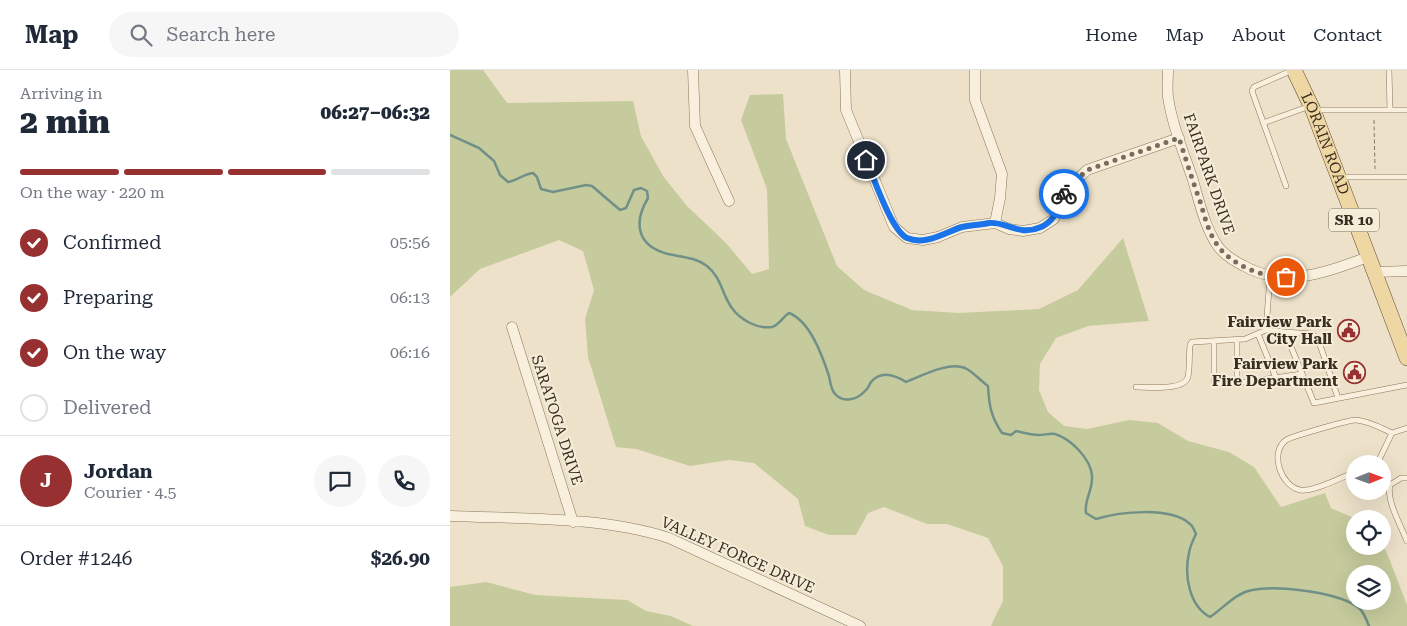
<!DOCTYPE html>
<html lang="en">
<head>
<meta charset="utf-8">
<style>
	:root { --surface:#fff; --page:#f6f6f7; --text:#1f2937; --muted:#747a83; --line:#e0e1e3; --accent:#963031 }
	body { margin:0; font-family:"Roboto Serif",serif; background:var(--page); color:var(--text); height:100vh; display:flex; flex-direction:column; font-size:19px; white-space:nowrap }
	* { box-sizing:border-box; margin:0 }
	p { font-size:16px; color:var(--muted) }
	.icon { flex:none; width:28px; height:28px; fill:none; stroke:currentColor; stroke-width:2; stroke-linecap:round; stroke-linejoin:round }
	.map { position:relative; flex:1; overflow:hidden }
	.panel { display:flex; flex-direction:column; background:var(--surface); width:450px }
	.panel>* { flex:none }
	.needle { width:32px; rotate:89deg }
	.controls { position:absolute; left:896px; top:385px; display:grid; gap:10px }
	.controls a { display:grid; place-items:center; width:45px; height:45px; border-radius:50%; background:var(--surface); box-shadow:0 5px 20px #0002; font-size:25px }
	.pin { position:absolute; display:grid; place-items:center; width:42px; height:42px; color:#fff; margin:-21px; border:2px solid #fff; border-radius:50%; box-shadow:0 1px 5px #0007 }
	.courier { position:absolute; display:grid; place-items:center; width:50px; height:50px; margin:-25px; border:4px solid #1a73e8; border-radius:50%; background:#fff; color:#222; box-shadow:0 1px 6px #0007 }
	.summary em { font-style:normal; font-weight:800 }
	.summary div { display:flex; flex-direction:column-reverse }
	.summary { display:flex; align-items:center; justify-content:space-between; height:85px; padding:0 20px }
	h1 { font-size:32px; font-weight:800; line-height:38px }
	.bar { display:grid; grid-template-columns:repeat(4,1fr); gap:8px 5px; align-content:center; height:60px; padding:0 20px }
	.bar i { height:6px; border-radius:4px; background:var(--line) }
	.bar .on { background:var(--accent) }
	.bar p { grid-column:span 4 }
	.line { display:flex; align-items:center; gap:12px; padding:0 20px; border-top:1px solid var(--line) }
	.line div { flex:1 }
	.round { display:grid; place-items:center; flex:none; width:52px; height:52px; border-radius:26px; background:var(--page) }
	ol { padding:0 20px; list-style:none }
	li { display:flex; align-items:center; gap:15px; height:55px }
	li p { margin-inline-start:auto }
	li .icon { padding:5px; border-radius:50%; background:var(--accent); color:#fff; stroke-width:4 }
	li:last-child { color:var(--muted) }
	li i { width:28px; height:28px; border:2px solid var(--line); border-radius:50% }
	header { display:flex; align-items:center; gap:30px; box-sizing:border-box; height:70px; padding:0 25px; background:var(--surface); border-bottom:1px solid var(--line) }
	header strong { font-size:24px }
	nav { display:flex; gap:28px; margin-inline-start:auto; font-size:18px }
	.search { width:350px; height:45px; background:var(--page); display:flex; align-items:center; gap:12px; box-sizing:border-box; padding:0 18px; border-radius:28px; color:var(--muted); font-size:19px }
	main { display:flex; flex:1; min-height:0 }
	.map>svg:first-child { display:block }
	.green { fill:#c6cb9d; fill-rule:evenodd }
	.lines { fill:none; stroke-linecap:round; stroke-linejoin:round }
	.stream { stroke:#709088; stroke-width:2.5 }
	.service-casing { stroke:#89755e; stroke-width:6 }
	.minor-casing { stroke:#89755e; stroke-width:11 }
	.primary-casing { stroke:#574332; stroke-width:16 }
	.path { stroke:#89755e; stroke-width:1; stroke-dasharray:4 2.5; stroke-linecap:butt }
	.service { stroke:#f8f0dc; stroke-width:5 }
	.minor { stroke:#f8f0dc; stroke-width:10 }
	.primary { stroke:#eed7a3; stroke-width:15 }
	.done { stroke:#796c5c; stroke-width:5; stroke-dasharray:0 9 }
	.route { stroke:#1a73e8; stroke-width:6 }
	.labels { text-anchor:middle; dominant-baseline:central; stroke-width:4; stroke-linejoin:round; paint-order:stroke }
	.shield { fill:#f5edd8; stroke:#726758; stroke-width:1 }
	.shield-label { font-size:14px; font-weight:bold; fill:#3a2d21 }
	.street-label { font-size:15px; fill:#3a2d21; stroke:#f5edd8 }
	.poi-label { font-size:15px; font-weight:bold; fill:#3a2d21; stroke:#f5edd8; text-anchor:end }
</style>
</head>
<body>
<header>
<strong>Map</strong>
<div class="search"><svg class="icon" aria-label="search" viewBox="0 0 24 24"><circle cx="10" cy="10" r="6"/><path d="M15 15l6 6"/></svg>Search here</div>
<nav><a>Home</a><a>Map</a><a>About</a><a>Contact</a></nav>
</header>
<main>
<section class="panel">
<div class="summary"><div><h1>2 min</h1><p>Arriving in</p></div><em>06:27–06:32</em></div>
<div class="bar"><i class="on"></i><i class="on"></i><i class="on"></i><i></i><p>On the way · 220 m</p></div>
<ol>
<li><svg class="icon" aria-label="check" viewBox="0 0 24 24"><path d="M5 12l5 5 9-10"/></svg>Confirmed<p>05:56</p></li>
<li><svg class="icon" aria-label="check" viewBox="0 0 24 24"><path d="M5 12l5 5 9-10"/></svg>Preparing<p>06:13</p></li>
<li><svg class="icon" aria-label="check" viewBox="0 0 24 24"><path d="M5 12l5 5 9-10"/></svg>On the way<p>06:16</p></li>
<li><i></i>Delivered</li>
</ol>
<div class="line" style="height:90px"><b class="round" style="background:var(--accent);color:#fff">J</b><div><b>Jordan</b><p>Courier · 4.5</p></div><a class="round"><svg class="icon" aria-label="chat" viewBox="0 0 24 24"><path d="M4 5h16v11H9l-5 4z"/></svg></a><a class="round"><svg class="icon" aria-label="phone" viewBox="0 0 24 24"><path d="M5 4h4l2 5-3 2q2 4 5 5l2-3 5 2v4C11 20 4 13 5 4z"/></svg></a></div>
<div class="line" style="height:65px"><div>Order #1246</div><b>$26.90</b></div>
</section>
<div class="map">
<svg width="957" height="556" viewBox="0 0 957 556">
	<rect width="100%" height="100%" fill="#ede2c9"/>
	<path class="green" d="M 0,0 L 33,0 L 57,33 L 183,31 L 191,66 L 213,106 L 237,136 L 276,173 L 302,204 L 319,199 L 317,119 L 291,50 L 300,25 L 333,24 L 336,69 L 387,196 L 414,220 L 462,240 L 508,243 L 589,239 L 628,220 L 673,168 L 699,251 L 638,256 L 606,268 L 590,294 L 589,320 L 598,342 L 614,356 L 637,359 L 679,350 L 708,353 L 738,371 L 779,382 L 804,397 L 831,437 L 875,423 L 881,438 L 906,449 L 905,449 L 905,476 L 932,476 L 933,475 L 939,488 L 957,535 L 957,556 L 542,556 L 541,555 L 553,531 L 553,496 L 538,468 L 497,454 L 477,454 L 434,437 L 418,443 L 406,465 L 379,465 L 355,456 L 348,429 L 304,393 L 279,390 L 240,396 L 186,379 L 166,377 L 138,287 L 135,249 L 144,220 L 133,181 L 109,170 L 30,199 L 0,227 ZM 905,504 L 932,504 L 932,531 L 905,531 Z
		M 36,512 L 85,525 L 177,530 L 196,541 L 221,546 L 243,556 L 0,556 L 0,517 Z"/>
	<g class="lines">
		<path class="stream" d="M 0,65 L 29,78 L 44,91 L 50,105 L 58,112 C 67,111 73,104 83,103 L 87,107 L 91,119 L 103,122 L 136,115 L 142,116 L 170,140 L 176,138 L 184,120 L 191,118 L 197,121 L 198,128 C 183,153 187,176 218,184 C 231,187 245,187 257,196 C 277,212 270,238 300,253 C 306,256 315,258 322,257 C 328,256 333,247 339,243 C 360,251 372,285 379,306 C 380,311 381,320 385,324 C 393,333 407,330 415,321 C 418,319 419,315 421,312 C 431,300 445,305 456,312 C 471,306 501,290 517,299 C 524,303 531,311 538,316 C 539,335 541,347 552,363 L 561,365 L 566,361 C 574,363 582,365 589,365 C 594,365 600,363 605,364 C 621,369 641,389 642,406 C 643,421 634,429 636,443 L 646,449 C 669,442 720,436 740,454 C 743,456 744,460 746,464 C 743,470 740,476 739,483 C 734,505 739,536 760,547 C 774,538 785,523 802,520 C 827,515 891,522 910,539 C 914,543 917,551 919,556"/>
		<defs>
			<path id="service" d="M 939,0 L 940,40
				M 865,40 L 957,40
				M 813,53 L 860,36
				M 891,107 L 957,107
				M 836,116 L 802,21 L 804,17 L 843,0
				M 816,260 L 820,206
				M 835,262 L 862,264 L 868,269 L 888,328
				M 808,264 L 826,308
				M 764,271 L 764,314 L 780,314 L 852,304
				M 787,313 L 787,270
				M 686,317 C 699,317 734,321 738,307 C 740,297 739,285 740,275 L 742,272 L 795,269 L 816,260 L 835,262 L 864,333 L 957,315
				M 927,394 L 942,363
				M 905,402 C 892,407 864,422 850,420 C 831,416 819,383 836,370 C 840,367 902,349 906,350 C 919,351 931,358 942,363 L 957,358
				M 957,408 L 951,408 L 940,415 C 936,430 951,456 957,471"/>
			<path id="minor" d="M 243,0 L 245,56 L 279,131
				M 395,0 L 396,40 L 444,157 L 457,168 L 473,170 L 488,167 L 512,157 L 545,153 L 559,159 L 573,161 L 590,158 L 604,149 L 617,119 L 637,100 L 729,68
				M 525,0 L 525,30 L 552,104 L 550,128 L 545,153
				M 718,0 C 718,9 717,18 718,27 C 722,54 733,81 742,107 C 749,130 754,155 767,175 C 773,184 784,191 794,196 C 836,219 876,202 918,187
				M 925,202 L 957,201
				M 62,257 L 123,452
				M 0,446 C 72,449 150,446 219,468 L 410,556"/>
			<g id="primary">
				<path id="s1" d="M 844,0 L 863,40 L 957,288"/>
			</g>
		</defs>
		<use href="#service" class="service-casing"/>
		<use href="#minor" class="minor-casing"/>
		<use href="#primary" class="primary-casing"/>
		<path class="path" d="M 924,50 L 925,99"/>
		<use href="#service" class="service"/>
		<use href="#minor" class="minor"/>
		<use href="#primary" class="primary"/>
	</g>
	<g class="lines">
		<path class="done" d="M 614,124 L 617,119 L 637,100 L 729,68 C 736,90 743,112 751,134 C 755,148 759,164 768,176 C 783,196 812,207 836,207"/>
		<path class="route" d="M 416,90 C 424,108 441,160 457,168 C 476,176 495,162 512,157 C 520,155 530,155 539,153 C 556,151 569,167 591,157 C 605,151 608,138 614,124"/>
	</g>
	<defs>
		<symbol id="civic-ring" viewBox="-11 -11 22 22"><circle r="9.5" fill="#f5edd8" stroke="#963031" stroke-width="1.5"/><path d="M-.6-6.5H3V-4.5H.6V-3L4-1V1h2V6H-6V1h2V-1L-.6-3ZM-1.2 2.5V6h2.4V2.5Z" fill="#963031"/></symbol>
	</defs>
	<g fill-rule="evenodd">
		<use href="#civic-ring" x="886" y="248" width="25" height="25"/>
		<use href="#civic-ring" x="892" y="290" width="25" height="25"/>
	</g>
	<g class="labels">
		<rect class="shield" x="879" y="138.5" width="50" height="23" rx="4"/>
		<g class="shield-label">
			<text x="904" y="150">SR 10</text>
		</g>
		<g class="street-label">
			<text stroke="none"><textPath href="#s1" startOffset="80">LORAIN ROAD</textPath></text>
			<text transform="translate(759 104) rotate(71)">FAIRPARK DRIVE</text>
			<text transform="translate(107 350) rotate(72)">SARATOGA DRIVE</text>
			<text transform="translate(288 485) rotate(24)">VALLEY FORGE DRIVE</text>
		</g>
		<g class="poi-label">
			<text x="882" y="252">Fairview Park<tspan x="882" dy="17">City Hall</tspan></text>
			<text x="888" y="294">Fairview Park<tspan x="888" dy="17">Fire Department</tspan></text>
		</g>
	</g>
</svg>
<div class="controls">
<a><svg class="needle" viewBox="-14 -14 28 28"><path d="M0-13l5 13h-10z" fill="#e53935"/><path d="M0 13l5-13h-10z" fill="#747a83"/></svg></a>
<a><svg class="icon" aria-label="locate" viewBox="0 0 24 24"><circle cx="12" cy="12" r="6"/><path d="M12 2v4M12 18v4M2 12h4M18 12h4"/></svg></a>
<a><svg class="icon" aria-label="layers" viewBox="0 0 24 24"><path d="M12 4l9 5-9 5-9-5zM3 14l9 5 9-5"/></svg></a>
</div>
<div class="pin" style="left:836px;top:207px;background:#ea580c"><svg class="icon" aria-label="bag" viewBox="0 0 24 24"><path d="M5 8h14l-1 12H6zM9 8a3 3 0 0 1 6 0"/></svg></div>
<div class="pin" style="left:416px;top:90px;background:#1f2937"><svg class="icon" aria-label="home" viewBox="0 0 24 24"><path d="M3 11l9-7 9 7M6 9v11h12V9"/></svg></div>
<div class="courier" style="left:614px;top:124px"><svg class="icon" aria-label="bike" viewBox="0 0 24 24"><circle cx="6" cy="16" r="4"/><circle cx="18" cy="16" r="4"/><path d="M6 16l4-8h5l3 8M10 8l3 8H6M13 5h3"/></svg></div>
</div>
</main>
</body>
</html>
